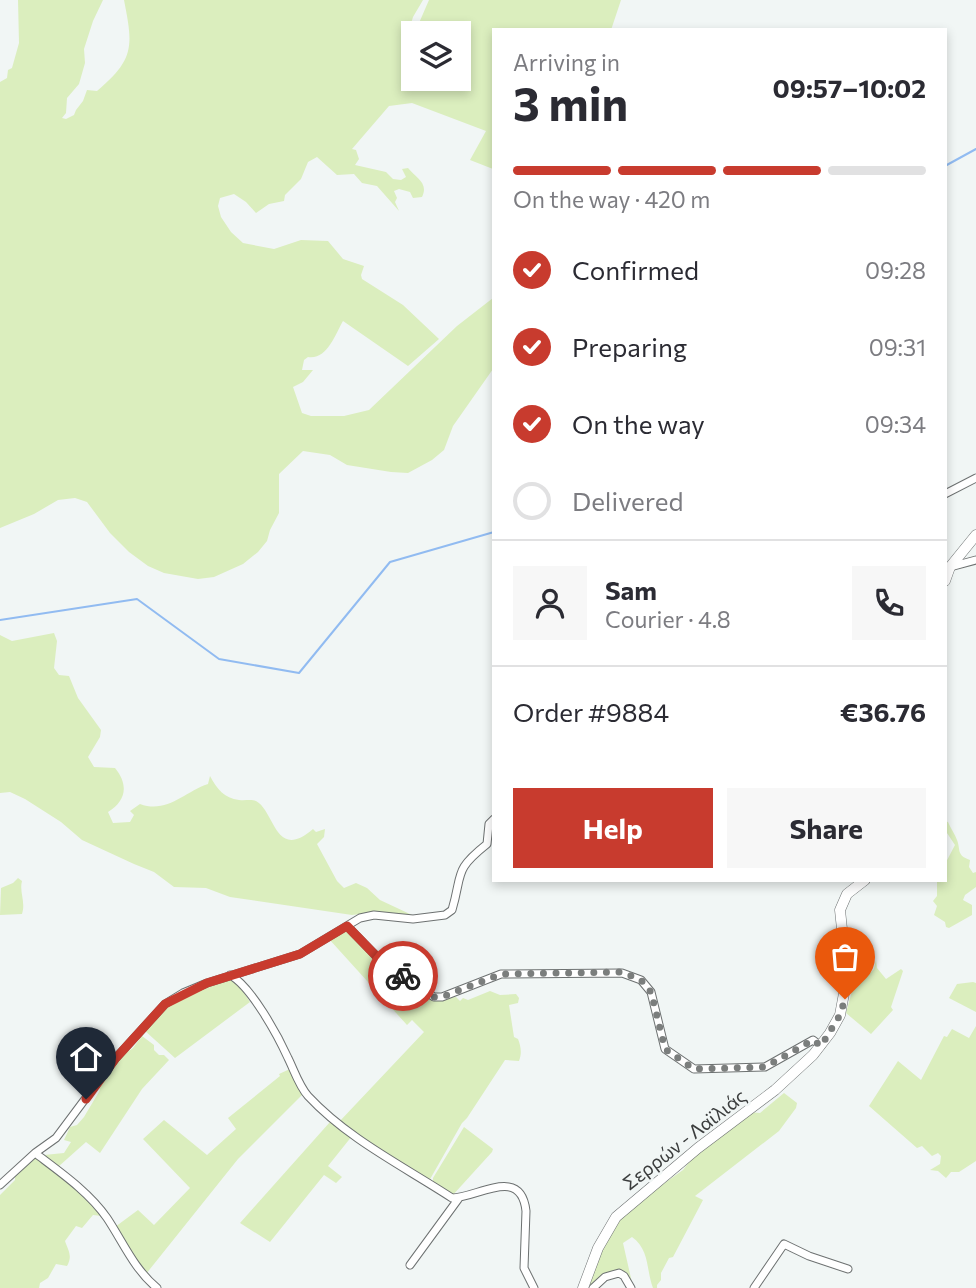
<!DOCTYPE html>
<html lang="en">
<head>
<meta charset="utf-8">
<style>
	:root { --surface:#fff; --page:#f7f7f7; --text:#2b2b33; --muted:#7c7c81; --line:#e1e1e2; --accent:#c83b2e }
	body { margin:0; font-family:Commissioner,sans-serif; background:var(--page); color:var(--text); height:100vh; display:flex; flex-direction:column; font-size:26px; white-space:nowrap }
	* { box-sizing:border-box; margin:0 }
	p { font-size:23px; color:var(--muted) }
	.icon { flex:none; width:38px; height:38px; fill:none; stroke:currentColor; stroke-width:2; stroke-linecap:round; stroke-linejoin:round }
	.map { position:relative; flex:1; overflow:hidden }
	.sheet { position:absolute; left:492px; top:28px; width:455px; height:854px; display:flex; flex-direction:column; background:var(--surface); border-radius:0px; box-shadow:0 4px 10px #0003 }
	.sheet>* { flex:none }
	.fabs { position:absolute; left:401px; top:21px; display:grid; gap:14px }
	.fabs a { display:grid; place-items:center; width:70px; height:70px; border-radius:0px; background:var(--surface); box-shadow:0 4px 10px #0003; font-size:35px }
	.pin { position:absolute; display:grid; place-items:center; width:60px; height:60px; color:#fff; margin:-72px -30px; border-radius:50% 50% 50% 0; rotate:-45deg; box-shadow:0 0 7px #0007 }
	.pin .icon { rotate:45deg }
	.courier { position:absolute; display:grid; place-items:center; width:70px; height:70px; margin:-35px; border:5px solid #c83b2e; border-radius:50%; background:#fff; color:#222; box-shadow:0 2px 9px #0007 }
	.overview em { font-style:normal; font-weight:700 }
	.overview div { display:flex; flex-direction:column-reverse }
	.overview { display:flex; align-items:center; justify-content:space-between; height:119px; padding:0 21px }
	h1 { font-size:46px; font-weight:700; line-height:52px }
	.bar { display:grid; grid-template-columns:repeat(4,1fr); gap:10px 7px; align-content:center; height:84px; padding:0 21px }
	.bar i { height:9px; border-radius:5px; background:var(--line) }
	.bar .current { background:var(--accent) }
	.bar p { grid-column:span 4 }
	.line { display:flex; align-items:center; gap:18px; padding:0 21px; border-top:2px solid var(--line) }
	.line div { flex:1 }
	.round { display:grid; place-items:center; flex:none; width:74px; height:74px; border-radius:0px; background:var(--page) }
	ol { padding:0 21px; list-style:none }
	li { display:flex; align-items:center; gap:21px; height:77px }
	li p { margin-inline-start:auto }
	li .icon { padding:7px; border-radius:50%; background:var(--accent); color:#fff; stroke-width:4 }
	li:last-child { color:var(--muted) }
	li i { width:38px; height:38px; border:4px solid var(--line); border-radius:50% }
	.cta { display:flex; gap:14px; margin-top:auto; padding:14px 21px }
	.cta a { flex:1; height:80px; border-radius:0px; background:var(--accent); color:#fff; font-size:28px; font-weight:700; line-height:80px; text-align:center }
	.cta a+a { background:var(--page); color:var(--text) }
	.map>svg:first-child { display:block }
	.green { fill:#dbeebe }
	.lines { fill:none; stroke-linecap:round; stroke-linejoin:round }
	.stream { stroke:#91bbf1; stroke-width:2 }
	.minor-casing { stroke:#6d7171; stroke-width:9 }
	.secondary-casing { stroke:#6d7171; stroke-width:11 }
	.minor { stroke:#fff; stroke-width:7 }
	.secondary { stroke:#fff; stroke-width:10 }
	.done { stroke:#7b7e7d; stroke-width:7; stroke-dasharray:0 12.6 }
	.route { stroke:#c83b2e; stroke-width:9 }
	.labels { text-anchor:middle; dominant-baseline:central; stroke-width:5; stroke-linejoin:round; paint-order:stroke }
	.street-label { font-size:19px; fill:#3b3d3d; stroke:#f1f6f5 }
</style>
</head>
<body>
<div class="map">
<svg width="976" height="1288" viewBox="0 0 976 1288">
	<rect width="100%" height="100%" fill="#f1f6f5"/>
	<path class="green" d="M 18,0 L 103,0 L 93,21 L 84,49 L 85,63 L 79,84 L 67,98 L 66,113 L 62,118 L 66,119 L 74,115 L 76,110 L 83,101 L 87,90 L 97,91 C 135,59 133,46 124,0 L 423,0 L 413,17 L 410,27 L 413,38 L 413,76 L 411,81 L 417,83 L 419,79 L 458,79 L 458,33 L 420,33 L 419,23 L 429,0 L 621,0 L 611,30 L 494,30 L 493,169 L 470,160 L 486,131 L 412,103 L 389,106 L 352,149 L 356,150 L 359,159 L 355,165 L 386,172 L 393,179 L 401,180 L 406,177 L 402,169 L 408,168 C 416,178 429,183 422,197 L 413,198 L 410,192 L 399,189 L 394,191 L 397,198 L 395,202 L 399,211 L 377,186 L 362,183 L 354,174 L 337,175 L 317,157 L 308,162 L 301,179 L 285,195 L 284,201 L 269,204 L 256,213 L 246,202 L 234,194 L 220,198 L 218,206 L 221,217 L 231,232 L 243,243 L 274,249 L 301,240 L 328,241 L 343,259 L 364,266 L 361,275 L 362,279 L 403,305 L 439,339 L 408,366 L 343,321 C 335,335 327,360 308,357 L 304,360 L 302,370 L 313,370 L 303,382 L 293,387 L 302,413 L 311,416 L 344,416 L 369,410 L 457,326 L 493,298 L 493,369 L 453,426 L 444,450 L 432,460 L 408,473 L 391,472 L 347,465 L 330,455 L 303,451 L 279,474 L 279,513 L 270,530 L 267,541 L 258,552 L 243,564 L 214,577 L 198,579 L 164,573 L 148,566 L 129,552 L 110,533 L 87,502 L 75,498 L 58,500 L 34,514 L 0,528 L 0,82 L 7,78 L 8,70 L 12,68 L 19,43 Z
		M 54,633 L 57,641 L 54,668 L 59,675 L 69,676 L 78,698 L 101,730 L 100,737 L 88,757 L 94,767 L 115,768 C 129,785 126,801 108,812 L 113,823 L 130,822 L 134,815 L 130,811 L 140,804 C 167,814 184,792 208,784 L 210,776 C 217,789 224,798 239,800 C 245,801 251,799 256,801 C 275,811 275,862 313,829 L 316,832 L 325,829 L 324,837 L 317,844 L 337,881 L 344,888 L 356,883 L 367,888 L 380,900 L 412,915 L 368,913 L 352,915 L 230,897 L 206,888 L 174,887 L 154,872 L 134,864 L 82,840 L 61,822 L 25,799 L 10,792 L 0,793 L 0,635 L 12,641 Z
		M 945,821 L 948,822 C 951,829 955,834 957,840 C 961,850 956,855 970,860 L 969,867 L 973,873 L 976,872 L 976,887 L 965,895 L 963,900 L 972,905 L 972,915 L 949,928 L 946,927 L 945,922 L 934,915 L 937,906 L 933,901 L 937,896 L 937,880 L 945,880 L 945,864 L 955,845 L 945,830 Z
		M 18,878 L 22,881 C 19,892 26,902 22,914 L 0,915 L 1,888 L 13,883 Z
		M 347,931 L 360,943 L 437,999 L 456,997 L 460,1001 L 463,998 L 468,1000 L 490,991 L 500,995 L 516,994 L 519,998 L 518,1003 L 509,1005 L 514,1037 L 518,1039 C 521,1047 522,1053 519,1061 L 505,1060 L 467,1118 L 462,1123 L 429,1181 L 339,1122 L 424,1032 L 412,1020 L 407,1025 L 329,939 Z
		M 847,946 L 856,961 L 864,966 L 867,976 L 874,969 L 876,960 L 877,968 L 886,979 L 901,969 L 903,971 L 891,1007 L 893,1010 L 871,1034 L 846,1013 L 852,991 Z
		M 228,979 L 238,984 L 250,1002 L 175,1058 L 144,1030 L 167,1006 L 183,995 Z
		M 973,982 L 976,983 L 976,1012 L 949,998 L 957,984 Z
		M 976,1026 L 976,1161 L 959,1172 L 951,1172 L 946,1178 L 938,1171 L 930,1170 L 940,1164 L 941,1156 L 938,1153 L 932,1156 L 922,1146 L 917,1148 L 869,1106 L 898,1061 L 921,1080 L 944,1036 L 947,1037 L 952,1029 L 969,1038 Z
		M 142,1036 L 154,1045 L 154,1050 L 159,1055 L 164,1055 L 169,1060 L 142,1089 L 100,1153 L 86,1142 L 58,1167 L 44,1155 L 64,1153 L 71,1142 L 64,1140 L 70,1127 L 77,1125 L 84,1117 L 100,1090 L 99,1087 L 118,1058 L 133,1048 Z
		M 292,1068 L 303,1094 L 238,1159 L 146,1274 L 115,1227 L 138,1210 L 154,1225 L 190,1188 L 143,1139 L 164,1120 L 207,1155 L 236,1129 L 228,1118 L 280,1076 L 279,1074 Z
		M 784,1093 L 797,1103 L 796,1108 L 779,1131 L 695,1196 L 703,1200 L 673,1257 L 669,1258 L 661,1273 L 661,1280 L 657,1285 L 657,1288 L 653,1288 C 646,1270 650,1250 632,1237 L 623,1243 L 633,1287 L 626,1274 L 602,1276 L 589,1288 L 586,1288 L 604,1241 L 625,1211 L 683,1170 L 693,1157 L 749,1112 L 760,1113 Z
		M 330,1122 L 352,1136 L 328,1166 L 342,1177 L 336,1183 L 324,1175 L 270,1242 L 240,1223 Z
		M 464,1127 L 493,1149 L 492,1152 L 452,1196 L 433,1182 L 433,1178 Z
		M 33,1157 L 37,1158 L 84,1195 L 102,1216 L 93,1215 L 82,1228 L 76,1226 L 65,1241 C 68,1250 73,1256 67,1266 L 56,1264 L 48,1278 L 40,1283 L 39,1288 L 0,1288 L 0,1195 L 15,1180 L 15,1175 Z"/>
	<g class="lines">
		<path class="stream" d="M 945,166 L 976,149
			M 0,620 L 137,599 L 219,659 L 299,673 L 390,562 L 494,532"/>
		<defs>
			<path id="minor" d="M 945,494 L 976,478
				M 950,567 L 976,560
				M 347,926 L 382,962 L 434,997 L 442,997 L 501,974 L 622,973 L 641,980 L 651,992 L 665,1049 L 694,1069 L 765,1067 L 813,1040 L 821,1046
				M 230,975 C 251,986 278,1036 288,1058 C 294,1070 299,1086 308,1096 C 348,1139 403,1166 452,1198 C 477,1198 521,1165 526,1211 L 524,1268 L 534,1288
				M 35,1153 C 60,1172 89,1192 107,1218 C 123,1242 134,1269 157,1288
				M 0,1185 L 35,1153 L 56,1138 L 115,1059 L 165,1004 L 183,993 L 207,983 L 300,954 L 360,918 L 374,915 L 413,919 L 445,915 L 452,910 C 463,873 453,871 487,844 L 489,824 L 494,819
				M 410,1265 L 459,1198
				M 593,1288 L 605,1277 L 619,1273 L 624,1276 L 631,1288
				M 754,1288 L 784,1244 L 809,1256 L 848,1269"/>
			<path id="secondary" d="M 945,581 L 950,567 L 976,535
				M 583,1288 L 598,1248 L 616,1217 L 698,1148 L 775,1090 L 813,1055 L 830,1033 L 840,1015 L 847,977 L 840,910 L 847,894 L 865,880"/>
		</defs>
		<use href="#minor" class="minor-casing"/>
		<use href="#secondary" class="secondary-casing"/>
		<use href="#minor" class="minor"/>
		<use href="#secondary" class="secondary"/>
	</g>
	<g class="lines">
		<path class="done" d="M 403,976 L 434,997 L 442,997 L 501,974 L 622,972 L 641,980 L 651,992 L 665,1049 L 694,1069 L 765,1067 L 813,1040 L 821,1046 L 840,1015 L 845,999"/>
		<path class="route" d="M 86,1099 L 115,1059 L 165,1004 L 207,983 L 300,954 L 347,926 L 382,962 L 403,976"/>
	</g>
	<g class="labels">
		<g class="street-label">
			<text transform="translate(684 1139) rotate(-38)">Σερρών - Λαϊλιάς</text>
		</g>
	</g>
</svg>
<div class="fabs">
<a><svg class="icon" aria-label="layers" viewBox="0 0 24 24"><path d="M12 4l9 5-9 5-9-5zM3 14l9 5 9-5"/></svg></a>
</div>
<div class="pin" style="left:845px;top:999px;background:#ea580c"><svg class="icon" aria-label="bag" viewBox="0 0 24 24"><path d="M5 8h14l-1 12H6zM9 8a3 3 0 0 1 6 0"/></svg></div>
<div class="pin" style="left:86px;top:1099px;background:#1f2937"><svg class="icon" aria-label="home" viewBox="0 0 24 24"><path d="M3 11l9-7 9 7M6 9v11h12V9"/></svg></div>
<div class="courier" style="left:403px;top:976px"><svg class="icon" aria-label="bike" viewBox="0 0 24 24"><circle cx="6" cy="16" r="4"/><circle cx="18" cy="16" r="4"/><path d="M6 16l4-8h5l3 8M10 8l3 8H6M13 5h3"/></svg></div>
<section class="sheet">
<div class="overview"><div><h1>3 min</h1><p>Arriving in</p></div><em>09:57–10:02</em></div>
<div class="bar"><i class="current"></i><i class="current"></i><i class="current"></i><i></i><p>On the way · 420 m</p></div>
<ol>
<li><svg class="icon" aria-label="check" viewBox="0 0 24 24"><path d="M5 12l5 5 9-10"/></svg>Confirmed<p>09:28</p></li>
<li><svg class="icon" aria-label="check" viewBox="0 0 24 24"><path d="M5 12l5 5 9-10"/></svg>Preparing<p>09:31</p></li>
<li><svg class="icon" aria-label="check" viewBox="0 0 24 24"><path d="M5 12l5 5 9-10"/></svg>On the way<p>09:34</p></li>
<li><i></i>Delivered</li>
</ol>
<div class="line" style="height:126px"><a class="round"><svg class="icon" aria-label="person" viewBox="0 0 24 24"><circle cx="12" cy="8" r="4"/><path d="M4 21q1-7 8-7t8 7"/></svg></a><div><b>Sam</b><p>Courier · 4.8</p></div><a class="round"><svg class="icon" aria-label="phone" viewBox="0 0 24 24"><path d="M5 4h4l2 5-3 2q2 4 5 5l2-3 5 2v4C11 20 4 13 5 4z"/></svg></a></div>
<div class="line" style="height:91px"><div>Order #9884</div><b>€36.76</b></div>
<div class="cta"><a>Help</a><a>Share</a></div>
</section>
</div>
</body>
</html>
